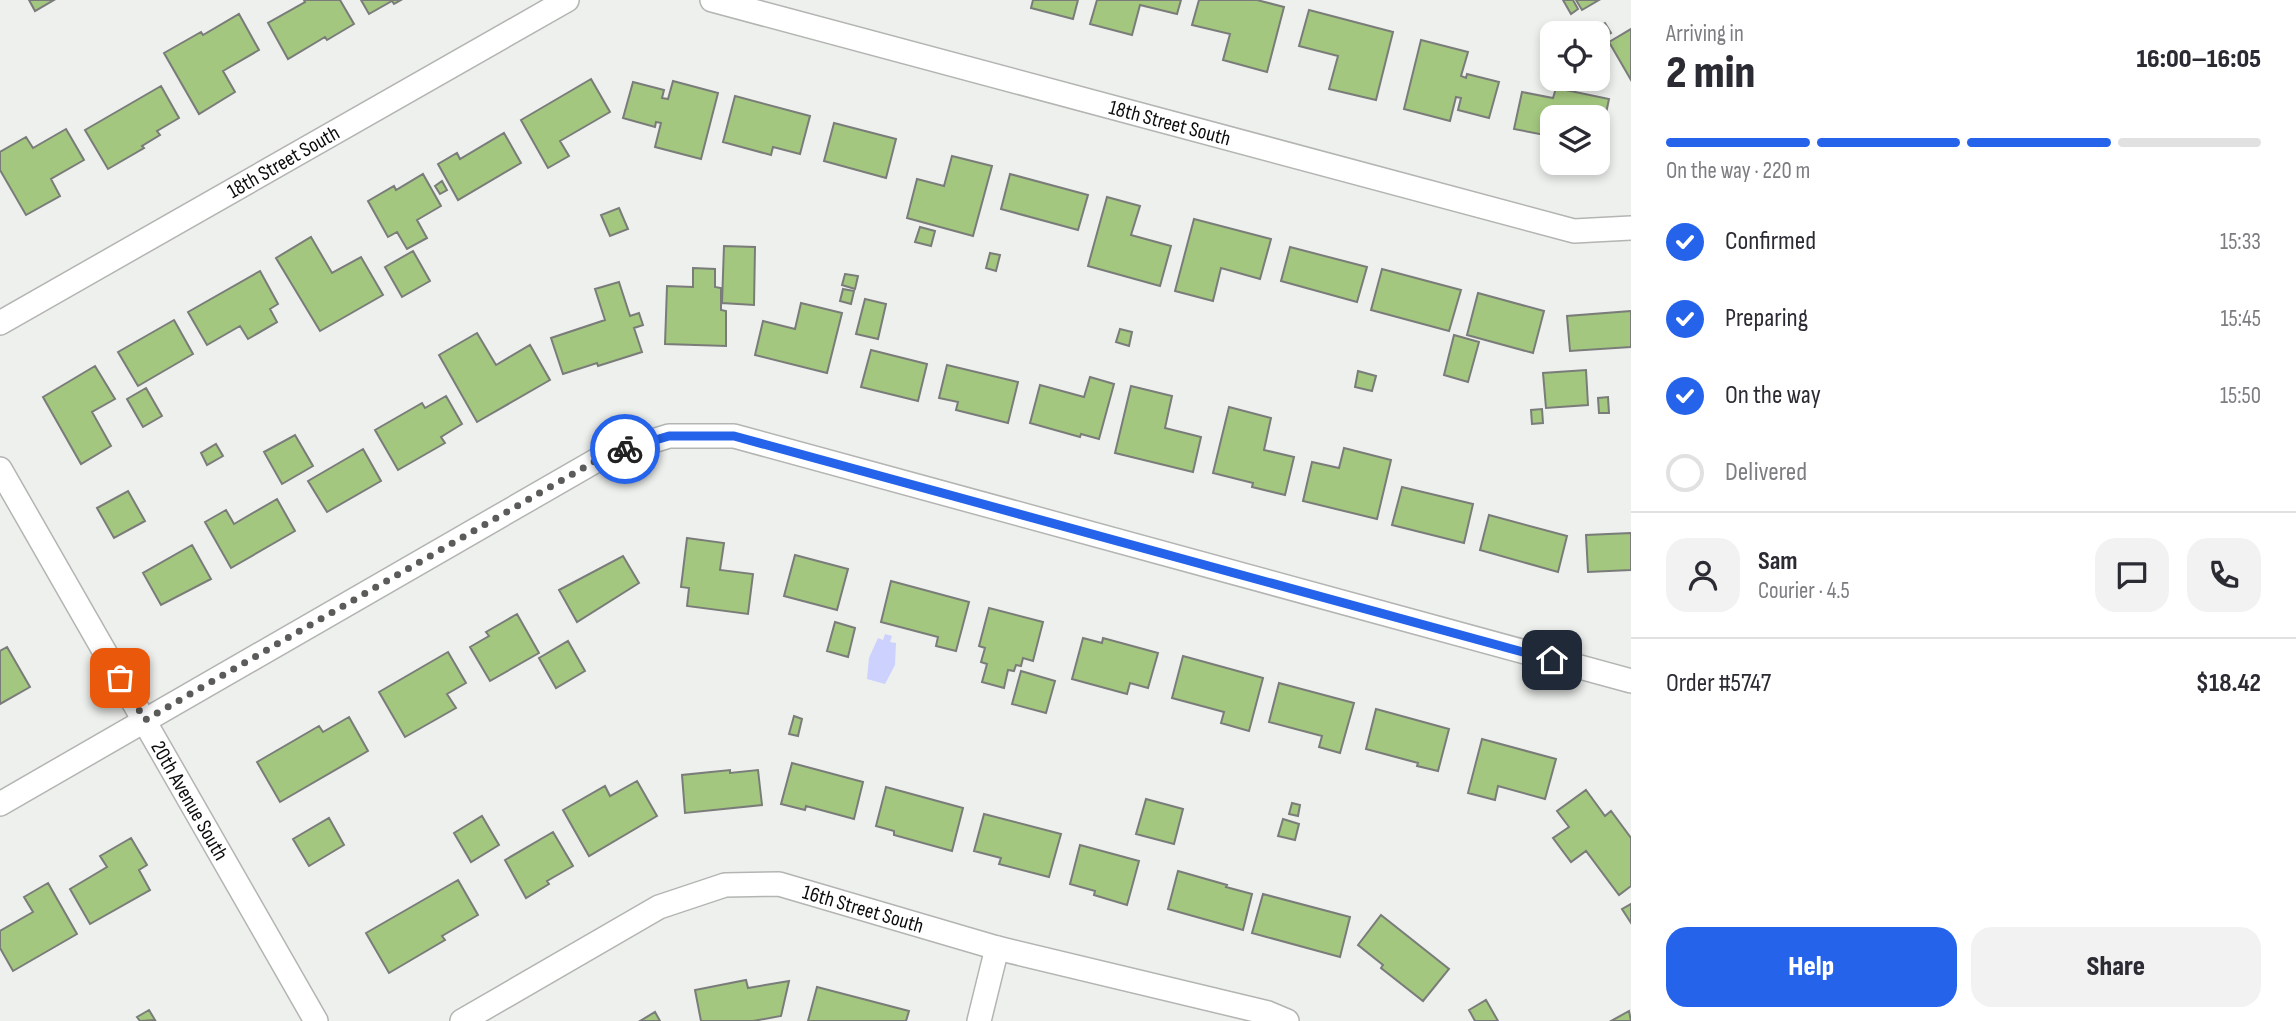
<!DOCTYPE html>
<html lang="en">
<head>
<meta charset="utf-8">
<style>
	:root { --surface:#fff; --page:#f2f2f3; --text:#2b2b33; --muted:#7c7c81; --line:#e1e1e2; --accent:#2563eb }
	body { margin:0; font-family:"Sofia Sans Condensed",sans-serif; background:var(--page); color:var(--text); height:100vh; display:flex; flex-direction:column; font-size:26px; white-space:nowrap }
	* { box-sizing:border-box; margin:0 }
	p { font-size:23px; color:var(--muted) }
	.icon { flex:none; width:38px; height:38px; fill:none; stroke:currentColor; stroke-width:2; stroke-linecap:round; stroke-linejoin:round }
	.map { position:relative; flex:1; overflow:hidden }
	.panel { display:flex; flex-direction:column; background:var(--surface); width:665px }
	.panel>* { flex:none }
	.tools { position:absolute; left:1540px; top:21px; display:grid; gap:14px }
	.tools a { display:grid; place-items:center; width:70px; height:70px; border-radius:14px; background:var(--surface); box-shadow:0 4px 10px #0003; font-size:35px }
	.pin { position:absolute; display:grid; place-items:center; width:60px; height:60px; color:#fff; margin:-30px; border-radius:14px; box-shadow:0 4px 10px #0006 }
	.courier { position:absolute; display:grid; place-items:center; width:70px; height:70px; margin:-35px; border:5px solid #2563eb; border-radius:50%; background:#fff; color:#222; box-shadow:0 2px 9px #0007 }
	.headline em { font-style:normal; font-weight:800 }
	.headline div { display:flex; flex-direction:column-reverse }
	.headline { display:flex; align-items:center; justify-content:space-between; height:119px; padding:0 35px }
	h1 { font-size:46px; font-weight:800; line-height:52px }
	.bar { display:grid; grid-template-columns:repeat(4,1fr); gap:10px 7px; align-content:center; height:84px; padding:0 35px }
	.bar i { height:9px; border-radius:5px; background:var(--line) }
	.bar .active { background:var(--accent) }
	.bar p { grid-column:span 4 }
	.line { display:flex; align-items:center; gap:18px; padding:0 35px; border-top:2px solid var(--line) }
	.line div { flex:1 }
	.round { display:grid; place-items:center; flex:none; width:74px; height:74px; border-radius:21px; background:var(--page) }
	ol { padding:0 35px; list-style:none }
	li { display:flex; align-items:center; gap:21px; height:77px }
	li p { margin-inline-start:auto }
	li .icon { padding:7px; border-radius:50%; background:var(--accent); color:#fff; stroke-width:4 }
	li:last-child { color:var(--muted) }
	li i { width:38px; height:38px; border:4px solid var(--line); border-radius:50% }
	.action { display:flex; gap:14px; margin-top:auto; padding:14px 35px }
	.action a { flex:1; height:80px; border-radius:21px; background:var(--accent); color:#fff; font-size:28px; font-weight:800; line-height:80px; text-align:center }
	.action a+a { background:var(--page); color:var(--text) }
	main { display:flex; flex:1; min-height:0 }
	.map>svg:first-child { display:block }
	.water { fill:#ccd1fe }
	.building { fill:#a3c77e; stroke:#7a7c79; stroke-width:2 }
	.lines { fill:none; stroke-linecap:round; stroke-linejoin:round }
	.minor-casing { stroke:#b3b5b2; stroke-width:26 }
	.minor { stroke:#fff; stroke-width:23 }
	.done { stroke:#5b5c5a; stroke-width:7; stroke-dasharray:0 12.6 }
	.route { stroke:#2563eb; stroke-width:9 }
	.labels { text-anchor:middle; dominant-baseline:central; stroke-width:5; stroke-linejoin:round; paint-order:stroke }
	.street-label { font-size:21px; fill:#0c0c0b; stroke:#fff }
</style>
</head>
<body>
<main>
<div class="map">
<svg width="1631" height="1021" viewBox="0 0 1631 1021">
	<rect width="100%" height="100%" fill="#eef0ed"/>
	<path class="water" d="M 885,634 L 892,636 L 890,642 L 896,643 L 895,665 L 885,684 L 867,679 L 869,658 L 878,638 L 883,640 Z"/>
	<path class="building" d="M 29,0 L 54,0 L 35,11 Z
		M 304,0 L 340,0 L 354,24 L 327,40 L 325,37 L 288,59 L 268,23 L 305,2 Z
		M 361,0 L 401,0 L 394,4 L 392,1 L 369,14 Z
		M 1033,0 L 1078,0 L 1073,19 L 1031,8 Z
		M 1097,0 L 1181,0 L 1177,14 L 1140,5 L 1132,35 L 1090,24 Z
		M 1199,0 L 1257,0 L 1284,7 L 1267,72 L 1223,60 L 1230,34 L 1192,25 Z
		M 1563,0 L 1573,0 L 1578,9 L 1571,14 Z
		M 1576,0 L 1599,0 L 1582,10 Z
		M 1309,10 L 1393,32 L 1376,100 L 1329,89 L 1338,56 L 1299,46 Z
		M 239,14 L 259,50 L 223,71 L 235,92 L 199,114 L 164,53 L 201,32 L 203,35 Z
		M 1605,23 L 1611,33 L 1598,41 L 1598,33 L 1589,32 Z
		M 1631,29 L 1631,80 L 1609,42 Z
		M 1421,40 L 1468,52 L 1461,76 L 1466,78 L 1467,74 L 1499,82 L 1489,118 L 1458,110 L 1461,98 L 1456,97 L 1450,121 L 1404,109 Z
		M 591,79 L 610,112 L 560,141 L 569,156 L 548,168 L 521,120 Z
		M 673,81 L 718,93 L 701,159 L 655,147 L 661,123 L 656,122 L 655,127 L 623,118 L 633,82 L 664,90 L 662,98 L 668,99 Z
		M 161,86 L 179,118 L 157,131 L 160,135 L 142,146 L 144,148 L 108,169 L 85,130 Z
		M 1556,88 L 1609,99 L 1599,147 L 1598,117 L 1552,117 L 1552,147 L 1543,145 L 1545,135 L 1514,129 L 1522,92 L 1553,98 Z
		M 735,96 L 810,116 L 800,154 L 773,147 L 771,155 L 723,142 Z
		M 834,123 L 896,139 L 886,178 L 824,161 Z
		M 66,129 L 84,160 L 51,179 L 60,196 L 26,215 L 0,170 L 0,152 L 26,137 L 33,148 Z
		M 504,133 L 521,163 L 458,200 L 438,164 L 457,153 L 460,159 Z
		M 952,156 L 992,166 L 973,236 L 907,218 L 917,179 L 944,186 Z
		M 423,174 L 441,206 L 417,220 L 427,238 L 407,249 L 397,232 L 388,237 L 368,201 L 394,186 L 396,190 Z
		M 1010,174 L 1088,195 L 1078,230 L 1001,209 Z
		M 442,181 L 447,190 L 440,194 L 435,186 Z
		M 1107,197 L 1140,206 L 1131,235 L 1171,246 L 1160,286 L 1088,266 Z
		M 619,208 L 628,229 L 610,236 L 601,215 Z
		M 1194,219 L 1271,239 L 1260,279 L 1221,268 L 1213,301 L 1175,291 Z
		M 920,227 L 935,231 L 931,246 L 915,242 Z
		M 311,237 L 332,273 L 361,257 L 383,295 L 320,331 L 276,258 Z
		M 724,246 L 755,247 L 754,305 L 722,303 Z
		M 1290,247 L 1367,267 L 1357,302 L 1281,281 Z
		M 413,251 L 430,281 L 402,297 L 385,267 Z
		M 990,253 L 1000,255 L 996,271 L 986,268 Z
		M 693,268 L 715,269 L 715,287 L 721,288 L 721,310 L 726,311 L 726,346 L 665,344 L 667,286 L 693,287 Z
		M 1382,269 L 1461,290 L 1449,331 L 1371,310 Z
		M 260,271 L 278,304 L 270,309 L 277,322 L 248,339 L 240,326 L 207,345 L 188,312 Z
		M 845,274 L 858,276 L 855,289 L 842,285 Z
		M 619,282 L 630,316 L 639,313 L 643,325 L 634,328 L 642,352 L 598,366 L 597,363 L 563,374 L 551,338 L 605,320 L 595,289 Z
		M 843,289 L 854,291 L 851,304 L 840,301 Z
		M 1478,293 L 1544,311 L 1533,353 L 1467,335 Z
		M 865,299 L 886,304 L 878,339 L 856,334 Z
		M 801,303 L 842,313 L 827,373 L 755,355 L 763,321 L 795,329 Z
		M 1631,311 L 1631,347 L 1570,351 L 1567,316 Z
		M 174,320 L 193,354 L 138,386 L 118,352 Z
		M 1120,329 L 1132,332 L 1129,346 L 1116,342 Z
		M 477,333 L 496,365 L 530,345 L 550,380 L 477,422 L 439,355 Z
		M 1454,335 L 1479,342 L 1468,382 L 1444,375 Z
		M 871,350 L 927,364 L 918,401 L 861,387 Z
		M 947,365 L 1018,382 L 1008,423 L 956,410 L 958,402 L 939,398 Z
		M 95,366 L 115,399 L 92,412 L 111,446 L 81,464 L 43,397 Z
		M 1586,370 L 1588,405 L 1546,408 L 1543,373 Z
		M 1358,371 L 1376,376 L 1372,391 L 1355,387 Z
		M 1090,377 L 1114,384 L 1099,439 L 1081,434 L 1080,437 L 1030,423 L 1040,385 L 1084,397 Z
		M 1131,386 L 1172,396 L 1165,428 L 1201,437 L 1193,472 L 1115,453 Z
		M 146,388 L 162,416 L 143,427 L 127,399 Z
		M 446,396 L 462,424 L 441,437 L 445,443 L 398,470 L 375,430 L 422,403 L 425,408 Z
		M 1608,397 L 1609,413 L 1599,413 L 1598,398 Z
		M 1229,407 L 1271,418 L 1264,450 L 1294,457 L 1285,495 L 1252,487 L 1253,483 L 1213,473 Z
		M 1542,409 L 1543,423 L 1532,424 L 1531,410 Z
		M 295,435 L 313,466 L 282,484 L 264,452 Z
		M 216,444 L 223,456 L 207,465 L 201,453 Z
		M 1344,448 L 1391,460 L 1377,519 L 1303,501 L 1312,462 L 1339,468 Z
		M 363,449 L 381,481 L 327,512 L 308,481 Z
		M 1402,487 L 1473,504 L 1464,543 L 1392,525 Z
		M 128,491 L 145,521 L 114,538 L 97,508 Z
		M 277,499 L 295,531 L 231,568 L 205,522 L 226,510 L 234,524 Z
		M 1489,515 L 1567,536 L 1558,572 L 1480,550 Z
		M 1631,533 L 1631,570 L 1588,572 L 1586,535 Z
		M 687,538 L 724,543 L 720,570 L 753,574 L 748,614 L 687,606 L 689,588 L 681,587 Z
		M 192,545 L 211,579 L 161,605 L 143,573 Z
		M 795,555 L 848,569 L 837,610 L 784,596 Z
		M 623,556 L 639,583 L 577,622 L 559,590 Z
		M 891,581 L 969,602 L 956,651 L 936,646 L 938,637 L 881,622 Z
		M 989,608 L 1043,622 L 1033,661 L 1023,658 L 1021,666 L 1016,665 L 1014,671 L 1008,670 L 1004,688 L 982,682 L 987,664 L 981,662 L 985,648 L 979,646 Z
		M 517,614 L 539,653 L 490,681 L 470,647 L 489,636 L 486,632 Z
		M 835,622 L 855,628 L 848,657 L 827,651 Z
		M 1083,638 L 1102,643 L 1103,638 L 1158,653 L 1148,688 L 1130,683 L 1127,694 L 1072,679 Z
		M 568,641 L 585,671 L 556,688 L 539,658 Z
		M 7,647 L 30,687 L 0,704 L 0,651 Z
		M 448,652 L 466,683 L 447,694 L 456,708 L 405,737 L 379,692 Z
		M 1183,656 L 1263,678 L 1249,731 L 1221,723 L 1224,712 L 1172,698 Z
		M 1021,671 L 1055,681 L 1046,713 L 1012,704 Z
		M 1279,683 L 1354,703 L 1340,753 L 1319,747 L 1322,736 L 1269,722 Z
		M 1376,709 L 1449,729 L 1438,771 L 1417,766 L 1418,763 L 1366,749 Z
		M 794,716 L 802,719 L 798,736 L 789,734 Z
		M 349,717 L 368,751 L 280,802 L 257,762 L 319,726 L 323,732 Z
		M 1482,739 L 1556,759 L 1545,799 L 1498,786 L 1495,800 L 1468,793 Z
		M 792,763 L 863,782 L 854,819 L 806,806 L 805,810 L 781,804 Z
		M 730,770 L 730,773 L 758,770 L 762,805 L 685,813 L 682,775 Z
		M 637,781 L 657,816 L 589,856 L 563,810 L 605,786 L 610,796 Z
		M 886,787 L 963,808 L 952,851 L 894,835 L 894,831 L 876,826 Z
		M 1586,790 L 1605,816 L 1611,811 L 1631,838 L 1631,886 L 1619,895 L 1586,851 L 1571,862 L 1553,838 L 1569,827 L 1557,811 Z
		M 1146,799 L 1183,809 L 1174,844 L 1136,834 Z
		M 1292,803 L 1300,805 L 1298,816 L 1289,814 Z
		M 984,814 L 1061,834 L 1049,877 L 999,864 L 1001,858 L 974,851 Z
		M 482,816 L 499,845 L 471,862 L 454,833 Z
		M 329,818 L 344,845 L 309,866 L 293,839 Z
		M 1283,819 L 1299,824 L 1295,840 L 1278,836 Z
		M 553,832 L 573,866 L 547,881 L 549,884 L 526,898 L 505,860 Z
		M 131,838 L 147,865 L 139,870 L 150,890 L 90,924 L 70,889 L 107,867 L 100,856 Z
		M 1080,845 L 1139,861 L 1127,905 L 1094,895 L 1095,891 L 1070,884 Z
		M 1178,871 L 1227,885 L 1226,887 L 1252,894 L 1243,930 L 1168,909 Z
		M 458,880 L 478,915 L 442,936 L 445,940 L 389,973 L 366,933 Z
		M 48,883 L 77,934 L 13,971 L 0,948 L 0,931 L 33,912 L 24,897 Z
		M 1263,894 L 1350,917 L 1340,957 L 1252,933 Z
		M 1631,904 L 1631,923 L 1622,909 Z
		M 1381,915 L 1449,969 L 1423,1001 L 1381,968 L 1383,965 L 1358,945 Z
		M 746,980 L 748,988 L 789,981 L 781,1016 L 753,1021 L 701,1021 L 695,990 Z
		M 817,987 L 909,1011 L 906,1021 L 808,1021 Z
		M 1486,1000 L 1498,1021 L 1475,1021 L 1469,1010 Z
		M 149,1010 L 155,1020 L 140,1021 L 137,1017 Z
		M 1629,1011 L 1631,1021 L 1611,1021 Z
		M 655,1012 L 660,1021 L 640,1021 Z"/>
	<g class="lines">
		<defs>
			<g id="minor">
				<path id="s1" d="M 712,0 L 1574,231 L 1631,228"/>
				<path id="s2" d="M 0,323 L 567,0"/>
				<path id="s3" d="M 0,469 L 316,1021"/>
				<path d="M 0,804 L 604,456 L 669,436 L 734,436 L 1631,681"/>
				<path id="s4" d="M 462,1021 L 659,907 L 725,885 L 779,884 L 997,948 L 1268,1013 L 1287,1021"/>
				<path d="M 979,1021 L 997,948"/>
			</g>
		</defs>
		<use href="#minor" class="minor-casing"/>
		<use href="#minor" class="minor"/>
	</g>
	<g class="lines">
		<path class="done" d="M 120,678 L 145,720 L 604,456 L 625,449"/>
		<path class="route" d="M 625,449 L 669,436 L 734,436 L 1552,660"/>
	</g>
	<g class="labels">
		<g class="street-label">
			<text stroke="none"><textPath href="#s1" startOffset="474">18th Street South</textPath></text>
			<text stroke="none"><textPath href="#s2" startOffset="326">18th Street South</textPath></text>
			<text stroke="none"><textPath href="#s3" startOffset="382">20th Avenue South</textPath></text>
			<text stroke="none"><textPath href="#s4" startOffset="439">16th Street South</textPath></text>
		</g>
	</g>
</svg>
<div class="tools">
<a><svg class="icon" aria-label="locate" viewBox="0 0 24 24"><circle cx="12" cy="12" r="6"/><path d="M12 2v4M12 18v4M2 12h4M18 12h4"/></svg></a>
<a><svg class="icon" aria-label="layers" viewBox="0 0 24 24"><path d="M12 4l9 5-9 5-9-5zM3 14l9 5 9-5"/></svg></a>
</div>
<div class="pin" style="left:120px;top:678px;background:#ea580c"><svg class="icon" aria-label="bag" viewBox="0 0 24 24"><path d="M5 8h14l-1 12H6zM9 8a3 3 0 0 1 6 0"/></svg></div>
<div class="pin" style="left:1552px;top:660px;background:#1f2937"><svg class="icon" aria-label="home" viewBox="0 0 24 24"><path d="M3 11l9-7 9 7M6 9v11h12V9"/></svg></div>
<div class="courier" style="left:625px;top:449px"><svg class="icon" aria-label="bike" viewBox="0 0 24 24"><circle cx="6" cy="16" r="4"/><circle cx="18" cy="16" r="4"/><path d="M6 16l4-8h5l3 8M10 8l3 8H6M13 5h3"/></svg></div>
</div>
<section class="panel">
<div class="headline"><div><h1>2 min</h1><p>Arriving in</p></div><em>16:00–16:05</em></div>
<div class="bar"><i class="active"></i><i class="active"></i><i class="active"></i><i></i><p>On the way · 220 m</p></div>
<ol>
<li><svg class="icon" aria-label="check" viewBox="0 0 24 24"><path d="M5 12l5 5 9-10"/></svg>Confirmed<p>15:33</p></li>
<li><svg class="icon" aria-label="check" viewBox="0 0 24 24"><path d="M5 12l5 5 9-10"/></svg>Preparing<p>15:45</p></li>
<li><svg class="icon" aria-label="check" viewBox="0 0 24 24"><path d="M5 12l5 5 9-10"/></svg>On the way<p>15:50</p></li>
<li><i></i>Delivered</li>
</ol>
<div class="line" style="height:126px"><a class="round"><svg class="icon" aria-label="person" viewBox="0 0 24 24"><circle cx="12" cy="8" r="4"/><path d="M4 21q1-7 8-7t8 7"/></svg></a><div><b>Sam</b><p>Courier · 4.5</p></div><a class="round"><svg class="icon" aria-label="chat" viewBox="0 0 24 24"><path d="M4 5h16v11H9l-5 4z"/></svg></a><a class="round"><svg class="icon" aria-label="phone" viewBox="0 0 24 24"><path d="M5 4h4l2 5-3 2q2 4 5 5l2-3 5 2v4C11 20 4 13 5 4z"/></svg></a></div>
<div class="line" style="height:91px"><div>Order #5747</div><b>$18.42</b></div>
<div class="action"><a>Help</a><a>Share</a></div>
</section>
</main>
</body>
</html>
